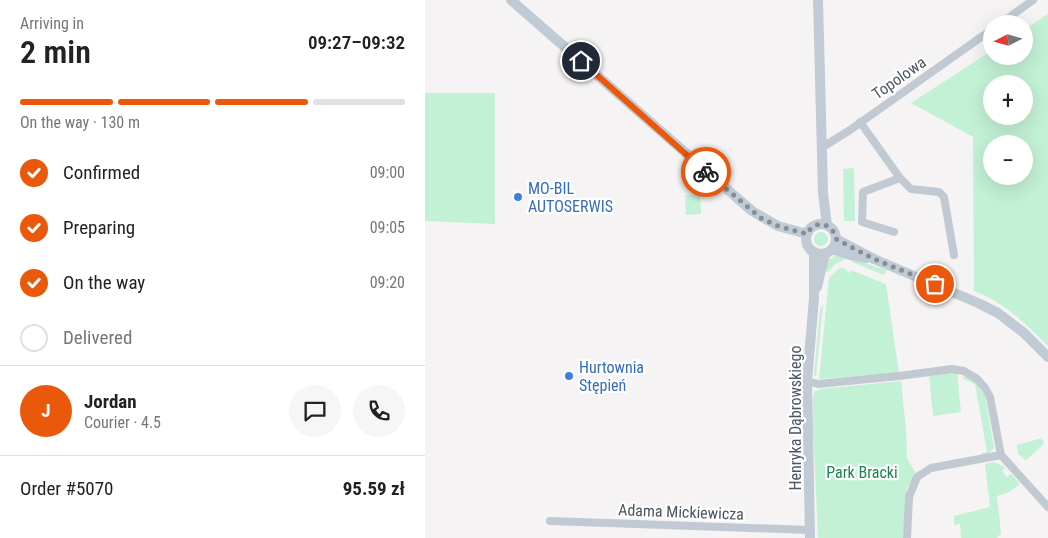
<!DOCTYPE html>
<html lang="en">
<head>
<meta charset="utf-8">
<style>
	:root { --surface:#fff; --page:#f6f6f6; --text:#222; --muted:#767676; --line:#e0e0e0; --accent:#ea580c }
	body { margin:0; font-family:"Roboto Condensed",sans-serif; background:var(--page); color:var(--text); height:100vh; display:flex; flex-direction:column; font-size:19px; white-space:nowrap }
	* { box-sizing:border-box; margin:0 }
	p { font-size:16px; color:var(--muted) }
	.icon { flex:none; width:28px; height:28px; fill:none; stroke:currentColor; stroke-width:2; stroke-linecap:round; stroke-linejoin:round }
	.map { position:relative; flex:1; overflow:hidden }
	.panel { display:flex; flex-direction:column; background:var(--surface); width:425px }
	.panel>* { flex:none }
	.needle { width:32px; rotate:264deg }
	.controls { position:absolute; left:558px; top:15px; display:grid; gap:10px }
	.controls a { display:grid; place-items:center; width:50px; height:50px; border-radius:50%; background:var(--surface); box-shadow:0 5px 20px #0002; font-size:25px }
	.pin { position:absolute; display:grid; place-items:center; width:42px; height:42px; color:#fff; margin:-21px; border:2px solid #fff; border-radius:50%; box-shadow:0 1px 5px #0007 }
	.courier { position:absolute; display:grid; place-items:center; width:50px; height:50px; margin:-25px; border:4px solid #ea580c; border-radius:50%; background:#fff; color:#222; box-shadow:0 1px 6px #0007 }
	.headline em { font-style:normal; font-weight:600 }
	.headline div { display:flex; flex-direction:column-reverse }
	.headline { display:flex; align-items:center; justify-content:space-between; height:85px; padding:0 20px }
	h1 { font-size:32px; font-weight:600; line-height:38px }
	.bar { display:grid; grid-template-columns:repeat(4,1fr); gap:8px 5px; align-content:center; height:60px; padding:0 20px }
	.bar i { height:6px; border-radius:4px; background:var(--line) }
	.bar .current { background:var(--accent) }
	.bar p { grid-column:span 4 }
	.line { display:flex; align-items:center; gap:12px; padding:0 20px; border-top:1px solid var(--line) }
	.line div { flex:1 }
	.round { display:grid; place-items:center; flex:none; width:52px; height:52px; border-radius:26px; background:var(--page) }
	ol { padding:0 20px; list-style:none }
	li { display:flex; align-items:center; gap:15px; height:55px }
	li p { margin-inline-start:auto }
	li .icon { padding:5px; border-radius:50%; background:var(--accent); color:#fff; stroke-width:4 }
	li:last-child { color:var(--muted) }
	li i { width:28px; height:28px; border:2px solid var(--line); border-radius:50% }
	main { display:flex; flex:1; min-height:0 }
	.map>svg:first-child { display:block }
	.green { fill:#c3f1d5; fill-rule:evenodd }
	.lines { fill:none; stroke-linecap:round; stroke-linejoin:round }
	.street { stroke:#c1cad2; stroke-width:8 }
	.secondary { stroke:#c1cbd6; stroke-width:10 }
	.done { stroke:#868d94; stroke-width:5; stroke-dasharray:0 9 }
	.route { stroke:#ea580c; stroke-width:6 }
	.shop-dot { fill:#3f7fe0; stroke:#fff; stroke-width:2 }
	.labels { text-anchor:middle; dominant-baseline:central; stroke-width:4.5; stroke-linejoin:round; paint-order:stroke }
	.street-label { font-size:16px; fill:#4a5661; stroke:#fff }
	.shop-label { font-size:16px; fill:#366cbe; stroke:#fff; text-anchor:start }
	.park-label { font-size:16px; fill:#17864f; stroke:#fff }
</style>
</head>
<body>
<main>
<section class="panel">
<div class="headline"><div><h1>2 min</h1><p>Arriving in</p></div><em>09:27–09:32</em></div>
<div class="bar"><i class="current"></i><i class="current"></i><i class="current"></i><i></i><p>On the way · 130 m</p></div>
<ol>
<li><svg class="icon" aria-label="check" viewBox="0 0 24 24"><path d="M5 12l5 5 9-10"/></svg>Confirmed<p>09:00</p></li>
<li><svg class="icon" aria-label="check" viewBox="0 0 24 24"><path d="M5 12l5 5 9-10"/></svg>Preparing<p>09:05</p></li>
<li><svg class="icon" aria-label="check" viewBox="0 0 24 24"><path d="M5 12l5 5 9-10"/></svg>On the way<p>09:20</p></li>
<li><i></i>Delivered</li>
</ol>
<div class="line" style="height:90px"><b class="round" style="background:var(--accent);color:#fff">J</b><div><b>Jordan</b><p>Courier · 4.5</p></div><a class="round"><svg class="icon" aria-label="chat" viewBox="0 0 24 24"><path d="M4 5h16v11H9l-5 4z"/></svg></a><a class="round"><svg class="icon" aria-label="phone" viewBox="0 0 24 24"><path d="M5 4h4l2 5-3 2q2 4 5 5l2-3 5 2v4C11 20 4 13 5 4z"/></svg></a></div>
<div class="line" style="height:65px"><div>Order #5070</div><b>95.59 zł</b></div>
</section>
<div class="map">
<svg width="623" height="538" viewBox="0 0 623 538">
	<rect width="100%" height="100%" fill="#f5f3f3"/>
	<path class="green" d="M 623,14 L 623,346 C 600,323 579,302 549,291 L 548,137 L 486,103 L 566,51 L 566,56 L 599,56 L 599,30 ZM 566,84 L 599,84 L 599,116 L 566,116 ZM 566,144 L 599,144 L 599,176 L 566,176 Z
		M 0,93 L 70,93 L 70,224 L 0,221 Z
		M 429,168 L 430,221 L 419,221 L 418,169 Z
		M 275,194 L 276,214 L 261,215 L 260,195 Z
		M389 239a7 7 0 1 1 14 0a7 7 0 1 1-14 0Z
		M 412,255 L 421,257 L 419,260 L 409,265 L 403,272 L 399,271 L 401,261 Z
		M 428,259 L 433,261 L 462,270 L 459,275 L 427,262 Z
		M 417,268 L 422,270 L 422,272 L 425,273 L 426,270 L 461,284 L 474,373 L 394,379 L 404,278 L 413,269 Z
		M 398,305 L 391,377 L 389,375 L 395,309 Z
		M 532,372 L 536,412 L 508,416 L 504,375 Z
		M 540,376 L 551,383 L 560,396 L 569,448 L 562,456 L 557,457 L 557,453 L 562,452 L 550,384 L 538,379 Z
		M 476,381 L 481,429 L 482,458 L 491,474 L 482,488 L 480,538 L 393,538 L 388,427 L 388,397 L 390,391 L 395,389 Z
		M 617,438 L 619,444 L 601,460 L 593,454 L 592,445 Z
		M 568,462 L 578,466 L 580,468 L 577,471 L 582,477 L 586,474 L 595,484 L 584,492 L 572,496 L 576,533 L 572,538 L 536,538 L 535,524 L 529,525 L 529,516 L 565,507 L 560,464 Z"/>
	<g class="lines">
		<path class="street" d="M 575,24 L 608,0
			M 435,122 L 475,178 L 486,189 L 514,192 L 519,197 L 529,255
			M 396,146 L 401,145 L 425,130 L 566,30
			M 469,232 L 437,222 L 438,192 L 475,178
			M 382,381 L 393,384 L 474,376 L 527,369 L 539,371 L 552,379 L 560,388 L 565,397 L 576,455 L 623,507
			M 125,521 L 385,530
			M 482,538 L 484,497 L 492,477 L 506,468 L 576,455"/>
		<path class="secondary" d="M 86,0 L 327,211 L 353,226 L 382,234
			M 393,0 L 398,193 L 402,225
			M381 239a15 15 0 1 1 30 0a15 15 0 1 1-30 0Z
			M 411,239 L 449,259 L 553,303 L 573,313 L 599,333 L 623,357
			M 407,249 L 425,255 L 441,258
			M 392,287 L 400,253
			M 385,538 L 382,381 L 389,298 L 389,252"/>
	</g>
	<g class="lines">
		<path class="done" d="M 281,172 L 336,218 L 353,226 L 382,234 C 389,219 408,222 411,239 L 449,259 L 510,284"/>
		<path class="route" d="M 156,61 L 281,172"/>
	</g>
	<g class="shop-dot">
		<circle cx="93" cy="197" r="5"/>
		<circle cx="144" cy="376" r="5"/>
	</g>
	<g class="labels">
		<g class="street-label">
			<text transform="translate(474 78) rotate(-35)">Topolowa</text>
			<text transform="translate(370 418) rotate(-90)">Henryka Dąbrowskiego</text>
			<text transform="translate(256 512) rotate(2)">Adama Mickiewicza</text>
		</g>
		<g class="shop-label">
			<text x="103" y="188">MO-BIL<tspan x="103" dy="18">AUTOSERWIS</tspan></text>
			<text x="154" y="367">Hurtownia<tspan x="154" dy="18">Stępień</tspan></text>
		</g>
		<g class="park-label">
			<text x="437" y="472">Park Bracki</text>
		</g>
	</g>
</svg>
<div class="controls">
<a><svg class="needle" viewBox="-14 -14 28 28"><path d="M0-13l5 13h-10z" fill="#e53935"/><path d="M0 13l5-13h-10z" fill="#767676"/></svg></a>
<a>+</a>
<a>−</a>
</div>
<div class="pin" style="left:510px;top:284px;background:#ea580c"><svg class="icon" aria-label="bag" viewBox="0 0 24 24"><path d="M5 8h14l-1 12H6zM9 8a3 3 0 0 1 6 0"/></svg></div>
<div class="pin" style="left:156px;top:61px;background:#1f2937"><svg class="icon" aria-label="home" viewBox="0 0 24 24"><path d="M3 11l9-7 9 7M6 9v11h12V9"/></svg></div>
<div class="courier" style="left:281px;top:172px"><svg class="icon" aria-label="bike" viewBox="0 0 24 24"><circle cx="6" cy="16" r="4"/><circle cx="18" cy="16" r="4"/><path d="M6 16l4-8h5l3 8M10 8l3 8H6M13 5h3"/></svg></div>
</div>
</main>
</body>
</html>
